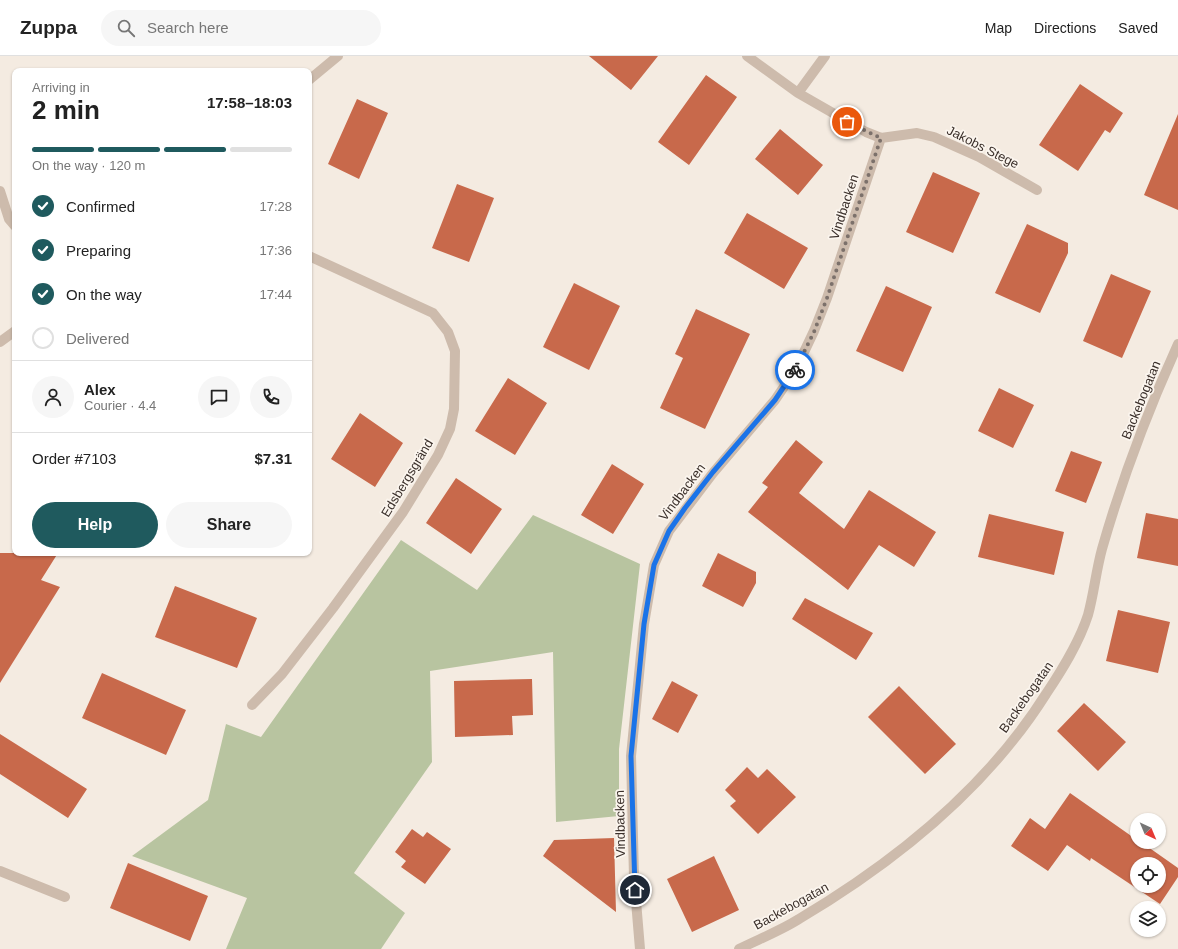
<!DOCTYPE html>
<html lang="en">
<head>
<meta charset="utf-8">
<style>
	:root { --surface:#fff; --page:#f6f6f6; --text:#222; --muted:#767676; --line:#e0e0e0; --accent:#1f5a5e }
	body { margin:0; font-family:Arial,sans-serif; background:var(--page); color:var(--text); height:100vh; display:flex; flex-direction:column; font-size:15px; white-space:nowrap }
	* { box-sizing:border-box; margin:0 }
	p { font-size:13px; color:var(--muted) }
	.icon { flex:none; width:22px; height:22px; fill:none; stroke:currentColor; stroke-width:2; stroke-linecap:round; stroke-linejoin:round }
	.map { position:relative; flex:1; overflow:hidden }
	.side { position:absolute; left:12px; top:12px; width:300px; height:488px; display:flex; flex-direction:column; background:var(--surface); border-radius:8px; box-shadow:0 1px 3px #0004 }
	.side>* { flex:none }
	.needle { width:26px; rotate:136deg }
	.tools { position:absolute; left:1130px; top:757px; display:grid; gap:8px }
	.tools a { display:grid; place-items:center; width:36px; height:36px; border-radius:50%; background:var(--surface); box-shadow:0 1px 3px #0004; font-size:20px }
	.pin { position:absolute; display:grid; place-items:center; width:34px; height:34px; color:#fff; margin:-17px; border:2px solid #fff; border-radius:50%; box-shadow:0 1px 4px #0007 }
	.courier { position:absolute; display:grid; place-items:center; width:40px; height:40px; margin:-20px; border:3px solid #1a73e8; border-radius:50%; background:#fff; color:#222; box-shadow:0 1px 5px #0007 }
	.overview em { font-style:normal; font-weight:800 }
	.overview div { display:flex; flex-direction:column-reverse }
	.overview { display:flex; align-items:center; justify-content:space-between; height:68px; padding:0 20px }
	h1 { font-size:26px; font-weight:800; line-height:30px }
	.bar { display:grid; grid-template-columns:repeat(4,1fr); gap:6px 4px; align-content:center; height:48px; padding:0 20px }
	.bar i { height:5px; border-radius:3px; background:var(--line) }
	.bar .active { background:var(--accent) }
	.bar p { grid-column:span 4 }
	.line { display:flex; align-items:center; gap:10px; padding:0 20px; border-top:1px solid var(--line) }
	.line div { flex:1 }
	.round { display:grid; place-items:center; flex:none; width:42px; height:42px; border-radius:21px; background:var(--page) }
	ol { padding:0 20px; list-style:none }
	li { display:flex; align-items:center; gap:12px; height:44px }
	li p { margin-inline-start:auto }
	li .icon { padding:4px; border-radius:50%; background:var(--accent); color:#fff; stroke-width:4 }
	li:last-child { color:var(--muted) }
	li i { width:22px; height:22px; border:2px solid var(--line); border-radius:50% }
	.cta { display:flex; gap:8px; margin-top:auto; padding:8px 20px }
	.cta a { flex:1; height:46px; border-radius:24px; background:var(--accent); color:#fff; font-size:16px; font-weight:800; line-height:46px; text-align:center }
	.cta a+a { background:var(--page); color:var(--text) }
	header { display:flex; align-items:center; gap:24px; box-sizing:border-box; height:56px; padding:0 20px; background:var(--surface); border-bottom:1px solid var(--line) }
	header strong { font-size:19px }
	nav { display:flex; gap:22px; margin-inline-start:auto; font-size:14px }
	.search { width:280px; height:36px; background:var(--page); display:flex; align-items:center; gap:10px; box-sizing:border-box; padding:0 14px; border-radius:22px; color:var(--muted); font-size:15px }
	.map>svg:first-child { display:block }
	.green { fill:#b8c4a0 }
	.building { fill:#c8694b; fill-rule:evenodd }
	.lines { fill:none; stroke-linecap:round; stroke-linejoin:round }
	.minor { stroke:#cdbbac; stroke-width:10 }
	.done { stroke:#7c716b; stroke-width:4; stroke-dasharray:0 7.2 }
	.route { stroke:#1a73e8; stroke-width:5 }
	.labels { text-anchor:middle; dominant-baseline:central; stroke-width:3.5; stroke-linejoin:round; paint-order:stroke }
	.street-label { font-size:13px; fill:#3b302b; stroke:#fbf5ee }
</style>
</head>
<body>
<header>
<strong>Zuppa</strong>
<div class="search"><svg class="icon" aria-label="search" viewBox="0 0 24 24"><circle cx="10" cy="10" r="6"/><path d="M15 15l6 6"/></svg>Search here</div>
<nav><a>Map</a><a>Directions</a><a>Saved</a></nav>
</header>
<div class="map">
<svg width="1178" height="893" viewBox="0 0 1178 893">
	<rect width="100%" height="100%" fill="#f4ebe1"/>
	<path class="green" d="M 533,459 L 640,508 L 619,693 L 619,760 L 556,766 L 553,596 L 430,615 L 432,706 L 354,817 L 405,857 L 381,893 L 226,893 L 247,842 L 132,800 L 208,744 L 226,668 L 261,681 L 401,484 L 477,534 Z"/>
	<path class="building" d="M 589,0 L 658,0 L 631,34 Z
		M 706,19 L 737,41 L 689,109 L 658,86 Z
		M 1080,28 L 1123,57 L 1110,77 L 1105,74 L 1078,115 L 1039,89 Z
		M 357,43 L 388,57 L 359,123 L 328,108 Z
		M 1178,58 L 1178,154 L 1144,139 Z
		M 780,73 L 823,109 L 798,139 L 755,103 Z
		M 933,116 L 980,137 L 953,197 L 906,176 Z
		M 457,128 L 494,142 L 469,206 L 432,192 Z
		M 747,157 L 808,192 L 784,233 L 724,197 Z
		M 1027,168 L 1068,187 L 1068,197 L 1040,257 L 995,237 Z
		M 1111,218 L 1151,235 L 1122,302 L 1083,285 Z
		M 574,227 L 620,250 L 589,314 L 543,291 Z
		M 886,230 L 932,251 L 903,316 L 856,295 Z
		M 696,253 L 750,278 L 705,373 L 660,352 L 683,302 L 675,298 Z
		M 508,322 L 547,347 L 515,399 L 475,375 Z
		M 999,332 L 1034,349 L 1013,392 L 978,375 Z
		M 360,357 L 403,387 L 375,431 L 331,403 Z
		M 796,384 L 823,406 L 799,437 L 844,473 L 869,434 L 936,476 L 914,511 L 879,489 L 848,534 L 748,456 L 768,431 L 762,427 Z
		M 1071,395 L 1102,406 L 1086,447 L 1055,435 Z
		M 612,408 L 644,428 L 613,478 L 581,459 Z
		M 456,422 L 502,453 L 471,498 L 426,467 Z
		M 1146,457 L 1178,463 L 1178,510 L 1137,502 Z
		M 989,458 L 1064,476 L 1054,519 L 978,501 Z
		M 0,497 L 58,497 L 41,524 L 60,531 L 0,627 Z
		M 718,497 L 756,516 L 756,527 L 743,551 L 702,530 Z
		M 175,530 L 257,562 L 237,612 L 155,581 Z
		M 805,542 L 873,577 L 856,604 L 792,563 Z
		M 1118,554 L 1170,566 L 1158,617 L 1106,605 Z
		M 102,617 L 186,654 L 166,699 L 82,662 Z
		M 532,623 L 533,659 L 512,660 L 513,679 L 455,681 L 454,625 Z
		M 672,625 L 698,639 L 678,677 L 652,663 Z
		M 899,630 L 956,688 L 925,718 L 868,661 Z
		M 1084,647 L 1126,686 L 1098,715 L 1057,675 Z
		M 0,678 L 87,733 L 68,762 L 0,718 Z
		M 747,711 L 758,722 L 767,713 L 796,741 L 758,778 L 730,750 L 736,745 L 725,734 Z
		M 1070,737 L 1137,784 L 1137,786 L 1141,786 L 1178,812 L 1178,821 L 1160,848 L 1091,802 L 1090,805 L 1067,789 L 1048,815 L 1011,790 L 1030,762 L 1045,773 ZM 1137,808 L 1159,808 L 1159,830 L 1137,830 Z
		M 412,773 L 423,781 L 427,776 L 451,793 L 425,828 L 401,811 L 406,805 L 395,796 Z
		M 614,782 L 616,856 L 543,800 L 554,784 Z
		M 714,800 L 739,854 L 692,876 L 667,823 Z
		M 128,807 L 208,840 L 190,885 L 110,852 Z"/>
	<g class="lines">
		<path class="minor" d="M 747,0 L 798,37 L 866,76 L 881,82 L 917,77 L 934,81 L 979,101 L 1037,134
			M 309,24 L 338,0
			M 798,37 L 825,0
			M 0,135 L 9,163 L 15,170
			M 0,286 L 15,275
			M 252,649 L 282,618 L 333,552 L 403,456 L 438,399 L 450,373 L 454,353 L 455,295 L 448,276 L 433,257 L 309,200
			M 0,815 L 65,841
			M 640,893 L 634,821 L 631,700 L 644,568 L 654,509 L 669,475 L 713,417 L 775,344 L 796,313 L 814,275 L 827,242 L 881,82
			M 739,893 C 759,883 780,875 799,863 C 895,806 986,733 1046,638 C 1062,614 1079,587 1088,559 C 1094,537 1096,515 1102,493 C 1122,423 1148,354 1178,288"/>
	</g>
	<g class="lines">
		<path class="done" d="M 795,314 L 814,276 L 827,242 L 881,82 L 847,66"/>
		<path class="route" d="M 635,834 L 631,700 L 644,568 L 654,509 L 669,475 L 685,452 L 713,416 L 775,344 L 795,314"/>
	</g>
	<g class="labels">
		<g class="street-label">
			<text transform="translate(983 91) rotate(27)">Jakobs Stege</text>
			<text transform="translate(844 151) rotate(-72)">Vindbacken</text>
			<text transform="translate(1141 344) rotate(-68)">Backebogatan</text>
			<text transform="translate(407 422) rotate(-59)">Edsbergsgränd</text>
			<text transform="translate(682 436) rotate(-53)">Vindbacken</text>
			<text transform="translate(1026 641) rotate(-55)">Backebogatan</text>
			<text transform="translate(620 768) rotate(-91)">Vindbacken</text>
			<text transform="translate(791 850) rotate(-29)">Backebogatan</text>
		</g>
	</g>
</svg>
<div class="tools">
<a><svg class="needle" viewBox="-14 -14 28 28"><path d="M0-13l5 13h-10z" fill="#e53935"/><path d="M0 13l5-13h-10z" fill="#767676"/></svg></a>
<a><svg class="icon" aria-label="locate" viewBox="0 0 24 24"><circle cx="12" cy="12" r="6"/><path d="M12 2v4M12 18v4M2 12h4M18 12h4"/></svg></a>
<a><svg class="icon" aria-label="layers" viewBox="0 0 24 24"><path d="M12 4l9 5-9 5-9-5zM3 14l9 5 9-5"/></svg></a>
</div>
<div class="pin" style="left:847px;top:66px;background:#ea580c"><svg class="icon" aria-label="bag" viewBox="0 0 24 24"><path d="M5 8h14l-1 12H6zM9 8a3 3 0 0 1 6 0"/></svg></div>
<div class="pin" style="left:635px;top:834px;background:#1f2937"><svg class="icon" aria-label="home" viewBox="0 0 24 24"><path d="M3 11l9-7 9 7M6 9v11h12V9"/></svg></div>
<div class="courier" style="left:795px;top:314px"><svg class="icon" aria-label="bike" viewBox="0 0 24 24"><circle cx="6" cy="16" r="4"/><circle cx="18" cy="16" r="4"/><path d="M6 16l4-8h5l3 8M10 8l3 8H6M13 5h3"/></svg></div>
<section class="side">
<div class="overview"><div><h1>2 min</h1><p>Arriving in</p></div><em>17:58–18:03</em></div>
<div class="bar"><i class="active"></i><i class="active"></i><i class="active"></i><i></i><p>On the way · 120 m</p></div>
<ol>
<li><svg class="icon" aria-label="check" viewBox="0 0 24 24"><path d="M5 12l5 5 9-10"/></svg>Confirmed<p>17:28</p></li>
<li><svg class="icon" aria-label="check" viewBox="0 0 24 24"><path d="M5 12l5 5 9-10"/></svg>Preparing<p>17:36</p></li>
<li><svg class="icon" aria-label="check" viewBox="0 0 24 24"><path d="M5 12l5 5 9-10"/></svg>On the way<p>17:44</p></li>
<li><i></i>Delivered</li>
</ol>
<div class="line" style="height:72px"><a class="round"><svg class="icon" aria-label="person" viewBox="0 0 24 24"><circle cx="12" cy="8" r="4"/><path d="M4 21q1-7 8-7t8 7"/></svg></a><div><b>Alex</b><p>Courier · 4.4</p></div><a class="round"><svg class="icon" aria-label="chat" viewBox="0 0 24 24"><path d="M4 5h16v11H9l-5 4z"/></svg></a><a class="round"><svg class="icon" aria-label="phone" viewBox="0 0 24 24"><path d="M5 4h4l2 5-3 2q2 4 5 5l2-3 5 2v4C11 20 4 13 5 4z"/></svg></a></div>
<div class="line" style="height:52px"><div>Order #7103</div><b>$7.31</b></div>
<div class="cta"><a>Help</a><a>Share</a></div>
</section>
</div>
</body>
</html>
